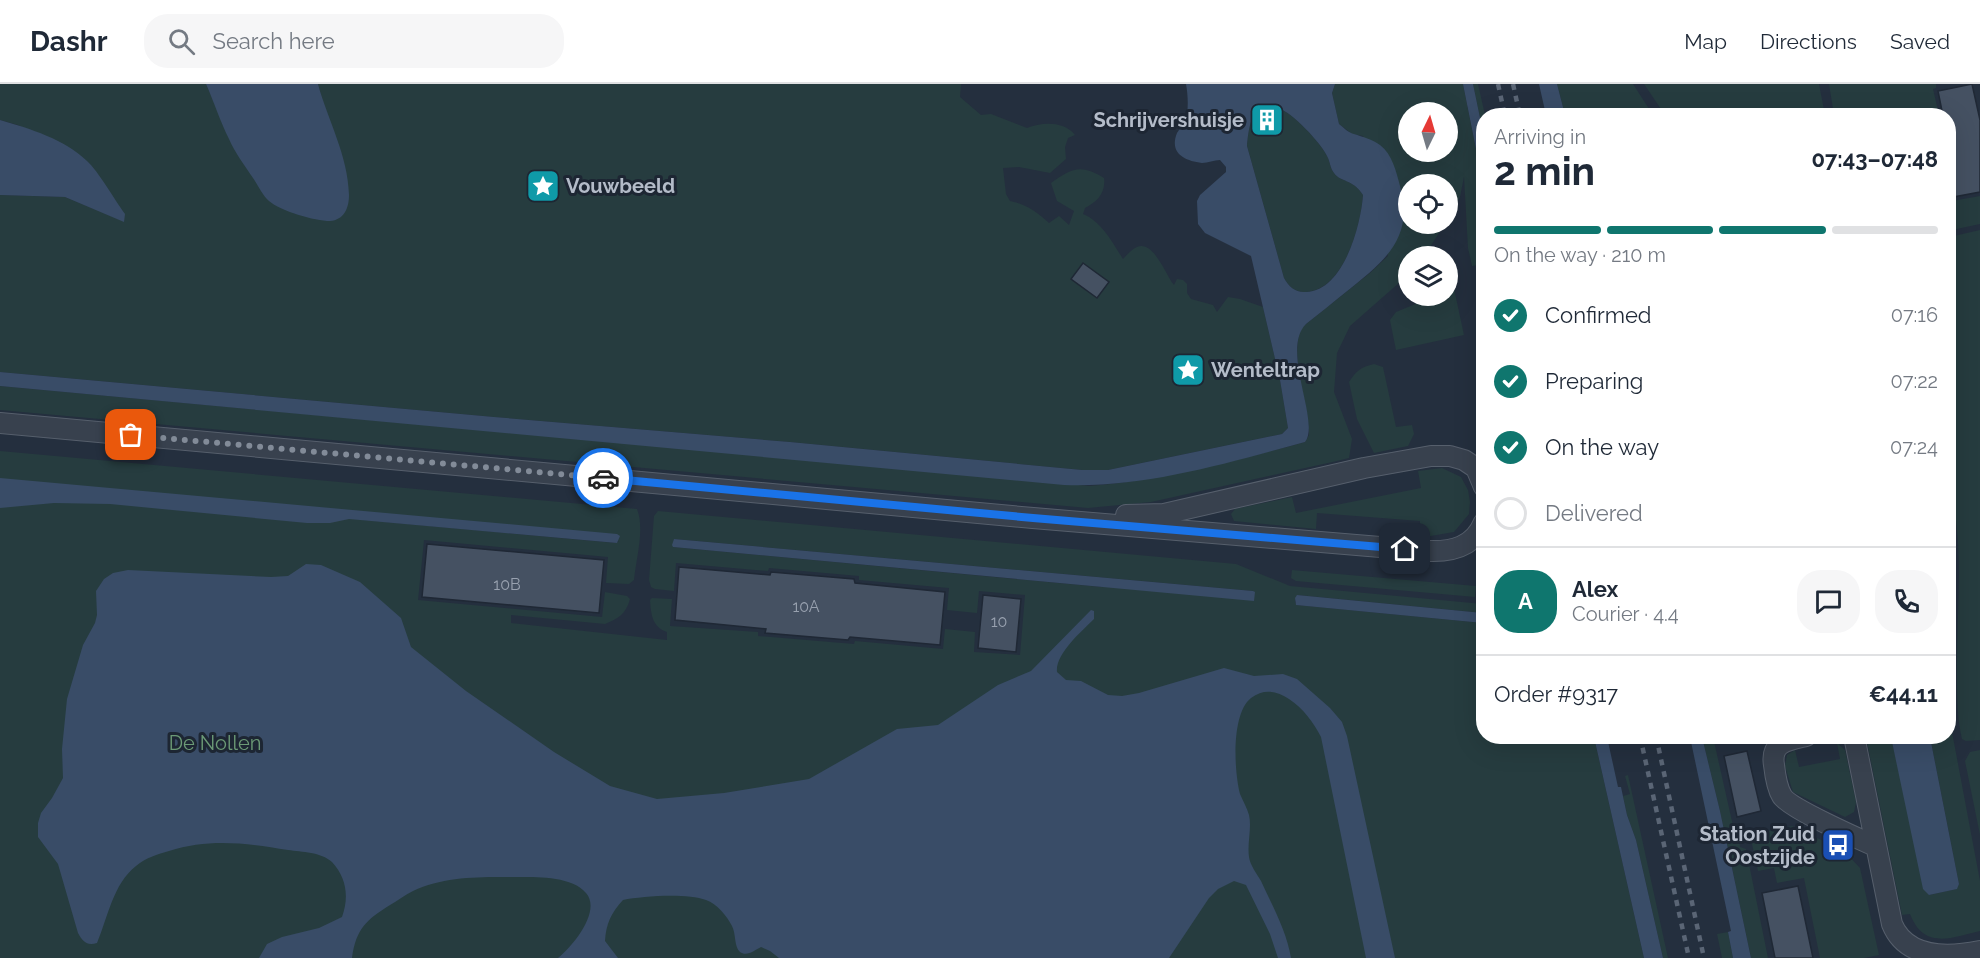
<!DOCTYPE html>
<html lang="en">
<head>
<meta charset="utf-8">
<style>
	:root { --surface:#fff; --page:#f6f6f7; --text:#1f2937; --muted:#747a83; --line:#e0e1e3; --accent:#0f766e }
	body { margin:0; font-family:Raleway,sans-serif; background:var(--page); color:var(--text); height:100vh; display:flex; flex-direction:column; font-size:22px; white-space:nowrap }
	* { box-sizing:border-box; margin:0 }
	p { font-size:20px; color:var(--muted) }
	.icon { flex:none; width:33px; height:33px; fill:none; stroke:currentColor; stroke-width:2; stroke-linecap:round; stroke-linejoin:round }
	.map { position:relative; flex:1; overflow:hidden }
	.sheet { position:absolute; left:1476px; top:24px; width:480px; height:636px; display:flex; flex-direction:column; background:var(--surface); border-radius:24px; box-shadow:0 6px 24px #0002 }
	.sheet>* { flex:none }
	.needle { width:39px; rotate:5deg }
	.controls { position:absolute; left:1398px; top:18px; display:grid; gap:12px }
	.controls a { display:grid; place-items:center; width:60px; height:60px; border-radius:50%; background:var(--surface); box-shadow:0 6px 24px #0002; font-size:30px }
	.pin { position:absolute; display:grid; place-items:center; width:51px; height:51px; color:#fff; margin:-26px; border-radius:12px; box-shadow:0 3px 9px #0006 }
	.courier { position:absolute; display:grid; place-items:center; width:60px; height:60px; margin:-30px; border:4px solid #1a73e8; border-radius:50%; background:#fff; color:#222; box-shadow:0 2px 8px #0007 }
	.overview em { font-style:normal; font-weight:700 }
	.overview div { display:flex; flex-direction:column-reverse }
	.overview { display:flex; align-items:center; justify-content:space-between; height:102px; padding:0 18px }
	h1 { font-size:39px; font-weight:700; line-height:45px }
	.bar { display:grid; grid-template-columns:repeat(4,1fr); gap:9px 6px; align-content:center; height:72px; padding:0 18px }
	.bar i { height:8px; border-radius:4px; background:var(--line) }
	.bar .selected { background:var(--accent) }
	.bar p { grid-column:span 4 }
	.line { display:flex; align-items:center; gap:15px; padding:0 18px; border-top:2px solid var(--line) }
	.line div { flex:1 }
	.round { display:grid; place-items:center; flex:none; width:63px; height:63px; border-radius:24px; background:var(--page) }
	ol { padding:0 18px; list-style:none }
	li { display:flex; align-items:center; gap:18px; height:66px }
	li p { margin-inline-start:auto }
	li .icon { padding:6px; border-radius:50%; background:var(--accent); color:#fff; stroke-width:4 }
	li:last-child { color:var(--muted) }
	li i { width:33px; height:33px; border:3px solid var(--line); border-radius:50% }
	header { display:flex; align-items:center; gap:36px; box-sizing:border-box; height:84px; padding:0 30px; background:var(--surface); border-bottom:2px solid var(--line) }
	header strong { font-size:28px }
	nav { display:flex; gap:33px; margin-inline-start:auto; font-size:21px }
	.search { width:420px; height:54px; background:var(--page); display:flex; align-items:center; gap:15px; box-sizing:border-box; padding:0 21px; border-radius:24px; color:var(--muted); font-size:22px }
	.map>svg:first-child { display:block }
	.green { fill:#263c3f; fill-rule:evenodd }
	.water { fill:#394c67; fill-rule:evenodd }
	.building { fill:#455162; stroke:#1f2835; stroke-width:1.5 }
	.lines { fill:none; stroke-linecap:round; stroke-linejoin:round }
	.street-casing { stroke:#565f6c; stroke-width:22 }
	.street { stroke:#38414e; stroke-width:20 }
	.rail { stroke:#5a6575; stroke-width:4.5; stroke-dasharray:6 6; stroke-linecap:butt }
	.done { stroke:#828b98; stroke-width:6; stroke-dasharray:0 10.8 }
	.route { stroke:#1a73e8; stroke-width:8 }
	.labels { text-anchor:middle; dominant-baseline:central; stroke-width:6; stroke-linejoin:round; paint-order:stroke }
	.number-label { font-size:16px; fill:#98a1af }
	.poi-label { font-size:20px; font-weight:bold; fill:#b4bcc9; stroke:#1d2633; text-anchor:end }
	.park-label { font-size:20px; fill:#6b9a76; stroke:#1d2633 }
</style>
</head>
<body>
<header>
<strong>Dashr</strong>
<div class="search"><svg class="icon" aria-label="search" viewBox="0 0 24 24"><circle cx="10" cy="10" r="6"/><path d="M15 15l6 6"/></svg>Search here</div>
<nav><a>Map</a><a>Directions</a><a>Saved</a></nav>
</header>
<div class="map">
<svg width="1980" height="874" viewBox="0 0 1980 874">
	<rect width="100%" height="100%" fill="#242f3e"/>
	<path class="green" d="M 0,0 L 206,0 L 218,27 L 293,129 L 330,137 L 323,18 L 318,0 L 961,0 L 960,13 L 981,31 L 991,30 L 1027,44 C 1042,38 1064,37 1075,51 L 1068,54 L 1065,63 L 1066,75 L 1050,89 L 1019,83 L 1003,84 L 1006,110 L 1010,117 C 1026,120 1037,128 1049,139 L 1059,132 L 1069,141 L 1074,127 L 1057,117 L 1051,99 C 1073,84 1080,80 1104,94 C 1106,109 1097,118 1085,124 L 1083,130 C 1101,137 1113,159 1123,175 C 1127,171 1132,165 1137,163 C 1154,156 1166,192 1174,201 L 1177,195 L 1183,196 L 1187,200 L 1187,209 L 1191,215 L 1213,221 L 1217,228 L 1228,213 L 1240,215 L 1263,223 L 1280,296 L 1288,344 L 1282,350 L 1108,386 L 1082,386 L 790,358 L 494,333 L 0,288 L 0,111 L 65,113 L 123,137 L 89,79 L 18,41 L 0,36 Z
		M 1335,0 L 1463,0 L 1483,100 L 1483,196 L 1480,181 L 1472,182 L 1468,164 L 1464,93 L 1460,113 L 1448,135 L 1448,100 L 1408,100 L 1408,140 L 1445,140 L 1424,172 L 1408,172 L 1408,191 L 1350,242 L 1337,269 L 1334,308 L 1352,355 L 1349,374 L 1337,377 L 1151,418 L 1088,424 L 0,326 L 0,302 L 1090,402 C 1156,397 1222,379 1287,363 L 1305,358 L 1309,351 C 1309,315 1289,279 1301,244 L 1370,189 L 1388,172 L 1363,52 L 1352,50 L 1339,40 L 1332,9 ZM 1408,28 L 1448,28 L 1448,68 L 1408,68 Z
		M 1473,0 L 1478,0 L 1485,31 L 1484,32 L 1483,48 Z
		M 1557,0 L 1633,0 L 1653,31 L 1565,31 Z
		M 1644,0 L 1819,0 L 1825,31 L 1665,31 Z
		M 1829,0 L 1936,0 L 1936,4 L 1933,5 L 1939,31 L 1834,31 Z
		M 1259,23 C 1266,23 1272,22 1278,24 C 1292,28 1321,59 1327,72 C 1330,77 1330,84 1334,89 C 1341,99 1352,94 1363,111 C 1361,141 1344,206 1306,208 C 1296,209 1289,203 1284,194 L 1247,62 C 1248,50 1250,31 1259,23 Z
		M 1980,112 L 1980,140 L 1952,146 L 1954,152 L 1980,146 L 1980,656 L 1966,657 L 1962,655 C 1957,634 1957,612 1957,590 C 1956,525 1966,460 1948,396 L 1948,133 L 1955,132 L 1952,117 Z
		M 1449,199 L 1453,200 L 1464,251 L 1396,266 L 1390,236 L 1396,228 L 1413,221 L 1429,212 L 1448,212 L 1448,200 Z
		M 1374,280 L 1383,283 L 1396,343 L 1412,341 L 1414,350 L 1408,362 L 1374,369 L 1357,335 L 1349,298 C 1356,287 1361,283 1374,280 Z
		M 0,367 L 637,425 C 645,445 636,475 634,496 L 629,500 L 606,499 L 608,473 L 424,456 L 418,516 L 602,533 L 605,508 L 627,512 L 630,515 C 626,530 618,535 605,540 L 511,531 L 511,539 L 667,556 L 667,548 C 652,543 651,530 650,516 L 652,514 L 672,515 L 670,542 L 758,548 L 758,552 L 854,560 L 855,557 L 943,565 L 945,545 L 975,548 L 974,568 L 1020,571 L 1025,511 L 979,507 L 977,529 L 947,526 L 949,504 L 859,496 L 859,492 L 769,484 L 768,487 L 676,479 L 674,507 L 655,505 L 651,503 L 649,496 L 654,432 L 658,427 L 1236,480 L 1290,502 L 1483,520 L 1483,529 L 1298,511 L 1295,518 L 1297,521 L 1483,539 L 1484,652 L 1594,653 L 1644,874 L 0,874 ZM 352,435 L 619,457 L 616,459 ZM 674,455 L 1253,507 L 1255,509 L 1103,500 L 1101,503 L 673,463 Z
		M 1442,384 L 1461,393 L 1468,406 L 1470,418 L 1469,430 L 1454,448 L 1419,454 L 1420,437 L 1317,429 L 1316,445 L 1234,437 L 1231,430 L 1235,425 L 1292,413 L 1296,429 L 1421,404 L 1418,387 Z
		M 1292,486 L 1476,502 L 1475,513 L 1296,497 L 1291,494 Z
		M 1949,632 L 1980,797 L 1980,847 C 1951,854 1924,866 1910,830 L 1902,831 L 1866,653 L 1891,653 L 1929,811 L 1956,805 L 1959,800 L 1930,653 L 1948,652 Z
		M 1702,653 L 1713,653 L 1734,746 L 1738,745 L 1740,763 L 1746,765 L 1768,874 L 1751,874 L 1720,727 Z
		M 1837,659 L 1845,666 L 1856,718 L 1854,728 L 1845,733 L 1793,708 L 1785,682 L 1787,671 L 1795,666 L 1799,683 L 1840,675 Z
		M 1980,666 L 1980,751 L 1965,677 L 1970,668 Z
		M 1628,691 L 1668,874 L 1663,874 L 1636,756 L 1627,731 L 1623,712 L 1630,710 L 1625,692 Z
		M 1792,742 L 1796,744 L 1794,750 L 1808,757 L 1811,751 L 1844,767 L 1860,784 L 1879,871 L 1864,874 L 1820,874 L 1804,794 L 1777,799 L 1774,784 L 1758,787 L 1750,751 Z
		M 1728,848 L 1733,874 L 1722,874 L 1717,850 Z"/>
	<path class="water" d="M 206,0 L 318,0 C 328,37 348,71 349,111 C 349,124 344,136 330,137 C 315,137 280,127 269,117 C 263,112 258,101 253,94 C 245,82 235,69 229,55 C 220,37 214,18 206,0 Z
		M 1186,0 L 1335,0 L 1332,9 L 1339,40 C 1344,44 1349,49 1354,50 C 1363,53 1372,55 1380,61 C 1392,70 1396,87 1400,102 C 1415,155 1383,178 1346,208 C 1332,219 1319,230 1306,240 C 1280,266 1321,338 1305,358 C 1227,379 1145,404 1064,401 L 0,302 L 0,288 L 494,333 L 790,358 L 1082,386 L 1108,386 L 1282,350 L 1288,344 L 1280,296 L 1251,172 L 1205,149 L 1198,140 L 1197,117 L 1200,111 L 1226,88 L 1226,83 L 1220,76 C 1214,76 1208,79 1202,79 C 1184,77 1169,69 1177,49 C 1179,45 1183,42 1185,38 C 1189,27 1188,11 1186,0 ZM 1260,23 C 1266,23 1272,22 1278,24 C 1292,28 1321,59 1327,72 C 1330,77 1330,84 1334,89 C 1341,99 1352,94 1363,111 C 1361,140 1344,207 1306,208 C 1296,209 1289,203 1284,194 L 1247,62 C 1248,50 1250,31 1260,23 Z
		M 1463,0 L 1473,0 L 1483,48 L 1483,100 Z
		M 1539,0 L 1557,0 L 1565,31 L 1546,31 Z
		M 0,36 C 31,45 64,55 87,77 C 99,88 114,115 125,130 L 124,138 L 65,113 L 0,111 Z
		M 0,394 L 617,450 L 620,452 L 617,459 L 349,435 L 330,439 L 307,439 L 110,420 L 54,419 L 0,424 Z
		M 674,455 L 1253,507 L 1255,508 L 1254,517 L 673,463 L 672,461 Z
		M 306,480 L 321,481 L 360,498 L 401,534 L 411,563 L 466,607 L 554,668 L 610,702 L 657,715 L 724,709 L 809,695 L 897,645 L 938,641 L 998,601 L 1031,587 L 1091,526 L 1094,527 L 1094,535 C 1082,547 1055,570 1057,588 L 1066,596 L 1081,597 L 1108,611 L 1122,612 L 1139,609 L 1224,584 L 1254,592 L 1283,590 L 1297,595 L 1330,624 L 1342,638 L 1347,652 L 1395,874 L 1366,874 L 1321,653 C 1314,639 1303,624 1289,615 C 1277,607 1264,604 1251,614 C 1231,630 1234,687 1240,710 C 1243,717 1247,724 1249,731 C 1252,744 1247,759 1249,773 C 1250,781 1257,790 1261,797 C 1272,821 1287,848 1291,874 L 1278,874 L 1270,850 L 1246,801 L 1234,797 L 1218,805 L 1209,814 L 1169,874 L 779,874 L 770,867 L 761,863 C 755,866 747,873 740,868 C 734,863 736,849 732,842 C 727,832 717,820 706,816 C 687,809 643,812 623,816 C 611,829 606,840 605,857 L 618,874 L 558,874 C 572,863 602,827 586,809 C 573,793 540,793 521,793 C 486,793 446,791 413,807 C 405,811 397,817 390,821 C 366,836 356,845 352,874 L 259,874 L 267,860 L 282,853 L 319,844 L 342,833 C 349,814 347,794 332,778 C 321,768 302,768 288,766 C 247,759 209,754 169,767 C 158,770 145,774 136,782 C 113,800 108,833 97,859 C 87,862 83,858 78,849 L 58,780 L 38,753 L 38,739 L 41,729 L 52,714 L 63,694 L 62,665 L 67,615 L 83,561 L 95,539 L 97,531 L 96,507 L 104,495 L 113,489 L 128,486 L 271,493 L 288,492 Z
		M 1297,511 L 1483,529 L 1483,539 L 1296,521 L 1295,514 Z
		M 1594,653 L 1607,653 L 1618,703 L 1621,703 L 1627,731 L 1636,756 L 1663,874 L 1644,874 Z
		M 1690,653 L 1702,653 L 1720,727 L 1751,874 L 1733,874 L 1728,848 L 1731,847 Z
		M 1891,653 L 1930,653 L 1959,800 L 1957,805 L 1929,811 L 1923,805 Z"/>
	<path class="building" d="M 1972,0 L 1980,36 L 1980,108 L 1948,114 L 1948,32 L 1943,32 L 1938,7 Z
		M 1083,179 L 1109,198 L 1097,214 L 1071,195 Z
		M 427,460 L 604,476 L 599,529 L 422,513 Z
		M 679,483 L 770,491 L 771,488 L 854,495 L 855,499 L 945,508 L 940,561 L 850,553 L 848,556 L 765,549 L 766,545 L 675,536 Z
		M 983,511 L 1021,515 L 1016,568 L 978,564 Z
		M 1747,667 L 1761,727 L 1737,733 L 1724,672 Z
		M 1798,802 L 1813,874 L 1775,874 L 1762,809 Z"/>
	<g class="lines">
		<defs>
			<path id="street" d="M 0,339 L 1033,434 L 1428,467 C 1452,468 1474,463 1484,438
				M 1126,431 L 1164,430 L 1364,384 L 1431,372 L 1450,372 L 1464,376 L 1476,384 L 1484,403
				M 1806,652 C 1789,656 1770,658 1774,681 C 1775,690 1777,704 1782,712 C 1789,724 1859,755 1875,762
				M 1854,652 L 1892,840 C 1906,874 1945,874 1980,867"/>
		</defs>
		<use href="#street" class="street-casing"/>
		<use href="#street" class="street"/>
		<path class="rail" d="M 1498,0 L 1505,32
			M 1513,0 L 1520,32
			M 1640,652 L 1689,874
			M 1656,652 L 1704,874"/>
	</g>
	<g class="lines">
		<path class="done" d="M 131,351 L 603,394"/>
		<path class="route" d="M 603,394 L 1033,434 L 1405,465"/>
	</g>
	<defs>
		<symbol id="building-square" viewBox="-11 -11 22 22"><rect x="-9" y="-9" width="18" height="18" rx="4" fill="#0f9aa8" stroke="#1d2633"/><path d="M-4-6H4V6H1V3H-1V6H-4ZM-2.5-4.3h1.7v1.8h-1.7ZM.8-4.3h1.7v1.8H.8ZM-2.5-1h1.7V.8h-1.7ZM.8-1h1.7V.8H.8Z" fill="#fff"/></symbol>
		<symbol id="sight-square" viewBox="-11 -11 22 22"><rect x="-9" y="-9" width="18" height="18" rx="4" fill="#0f9aa8" stroke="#1d2633"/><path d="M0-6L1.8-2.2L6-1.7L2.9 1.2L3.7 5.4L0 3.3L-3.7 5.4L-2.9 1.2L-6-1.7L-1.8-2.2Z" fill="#fff"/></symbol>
		<symbol id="bus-square" viewBox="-11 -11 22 22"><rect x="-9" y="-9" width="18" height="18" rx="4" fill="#1a4fb4" stroke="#1d2633"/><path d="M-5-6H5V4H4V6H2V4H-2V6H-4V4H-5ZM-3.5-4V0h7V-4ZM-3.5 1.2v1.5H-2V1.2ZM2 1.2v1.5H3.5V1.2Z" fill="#fff"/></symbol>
	</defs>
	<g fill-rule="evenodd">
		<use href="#building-square" x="1248" y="17" width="38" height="38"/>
		<use href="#sight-square" x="524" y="83" width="38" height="38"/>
		<use href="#sight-square" x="1169" y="267" width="38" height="38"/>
		<use href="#bus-square" x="1819" y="742" width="38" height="38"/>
	</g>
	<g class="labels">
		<g class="number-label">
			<text x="507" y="500">10B</text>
			<text x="806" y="522">10A</text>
			<text x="999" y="537">10</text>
		</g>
		<g class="poi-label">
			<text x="1244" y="36">Schrijvershuisje</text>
			<text x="566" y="102" text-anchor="start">Vouwbeeld</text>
			<text x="1211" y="286" text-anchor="start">Wenteltrap</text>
			<text x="1815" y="750">Station Zuid<tspan x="1815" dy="23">Oostzijde</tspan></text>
		</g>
		<g class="park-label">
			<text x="215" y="659">De Nollen</text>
		</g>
	</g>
</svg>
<div class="controls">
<a><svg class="needle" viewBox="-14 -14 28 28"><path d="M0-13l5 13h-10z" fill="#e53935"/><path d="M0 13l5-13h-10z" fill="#747a83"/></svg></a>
<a><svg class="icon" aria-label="locate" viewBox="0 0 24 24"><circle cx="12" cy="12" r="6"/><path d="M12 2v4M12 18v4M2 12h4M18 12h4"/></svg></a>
<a><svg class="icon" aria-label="layers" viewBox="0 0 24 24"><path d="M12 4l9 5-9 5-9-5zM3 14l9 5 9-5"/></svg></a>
</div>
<div class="pin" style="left:131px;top:351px;background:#ea580c"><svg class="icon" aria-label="bag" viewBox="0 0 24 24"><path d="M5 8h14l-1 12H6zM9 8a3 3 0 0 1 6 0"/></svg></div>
<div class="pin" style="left:1405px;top:465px;background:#1f2937"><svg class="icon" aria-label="home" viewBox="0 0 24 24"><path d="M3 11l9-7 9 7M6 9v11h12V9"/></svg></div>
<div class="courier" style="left:603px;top:394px"><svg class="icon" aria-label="car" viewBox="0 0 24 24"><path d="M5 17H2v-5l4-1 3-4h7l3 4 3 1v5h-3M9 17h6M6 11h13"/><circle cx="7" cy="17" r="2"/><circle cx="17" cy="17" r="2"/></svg></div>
<section class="sheet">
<div class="overview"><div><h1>2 min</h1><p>Arriving in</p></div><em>07:43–07:48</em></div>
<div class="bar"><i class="selected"></i><i class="selected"></i><i class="selected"></i><i></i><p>On the way · 210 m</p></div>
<ol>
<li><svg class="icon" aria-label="check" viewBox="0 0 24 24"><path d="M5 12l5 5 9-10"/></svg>Confirmed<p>07:16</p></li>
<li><svg class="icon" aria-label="check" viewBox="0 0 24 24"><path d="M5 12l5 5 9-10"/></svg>Preparing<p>07:22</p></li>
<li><svg class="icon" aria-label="check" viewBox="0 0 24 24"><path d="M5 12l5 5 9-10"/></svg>On the way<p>07:24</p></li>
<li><i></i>Delivered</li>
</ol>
<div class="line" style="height:108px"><b class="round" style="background:var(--accent);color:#fff">A</b><div><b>Alex</b><p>Courier · 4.4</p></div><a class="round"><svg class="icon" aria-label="chat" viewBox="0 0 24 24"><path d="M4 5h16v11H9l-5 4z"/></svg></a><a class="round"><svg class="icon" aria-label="phone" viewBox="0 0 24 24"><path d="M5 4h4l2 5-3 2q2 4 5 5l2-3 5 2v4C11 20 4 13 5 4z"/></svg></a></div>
<div class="line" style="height:78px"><div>Order #9317</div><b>€44.11</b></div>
</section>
</div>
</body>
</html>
